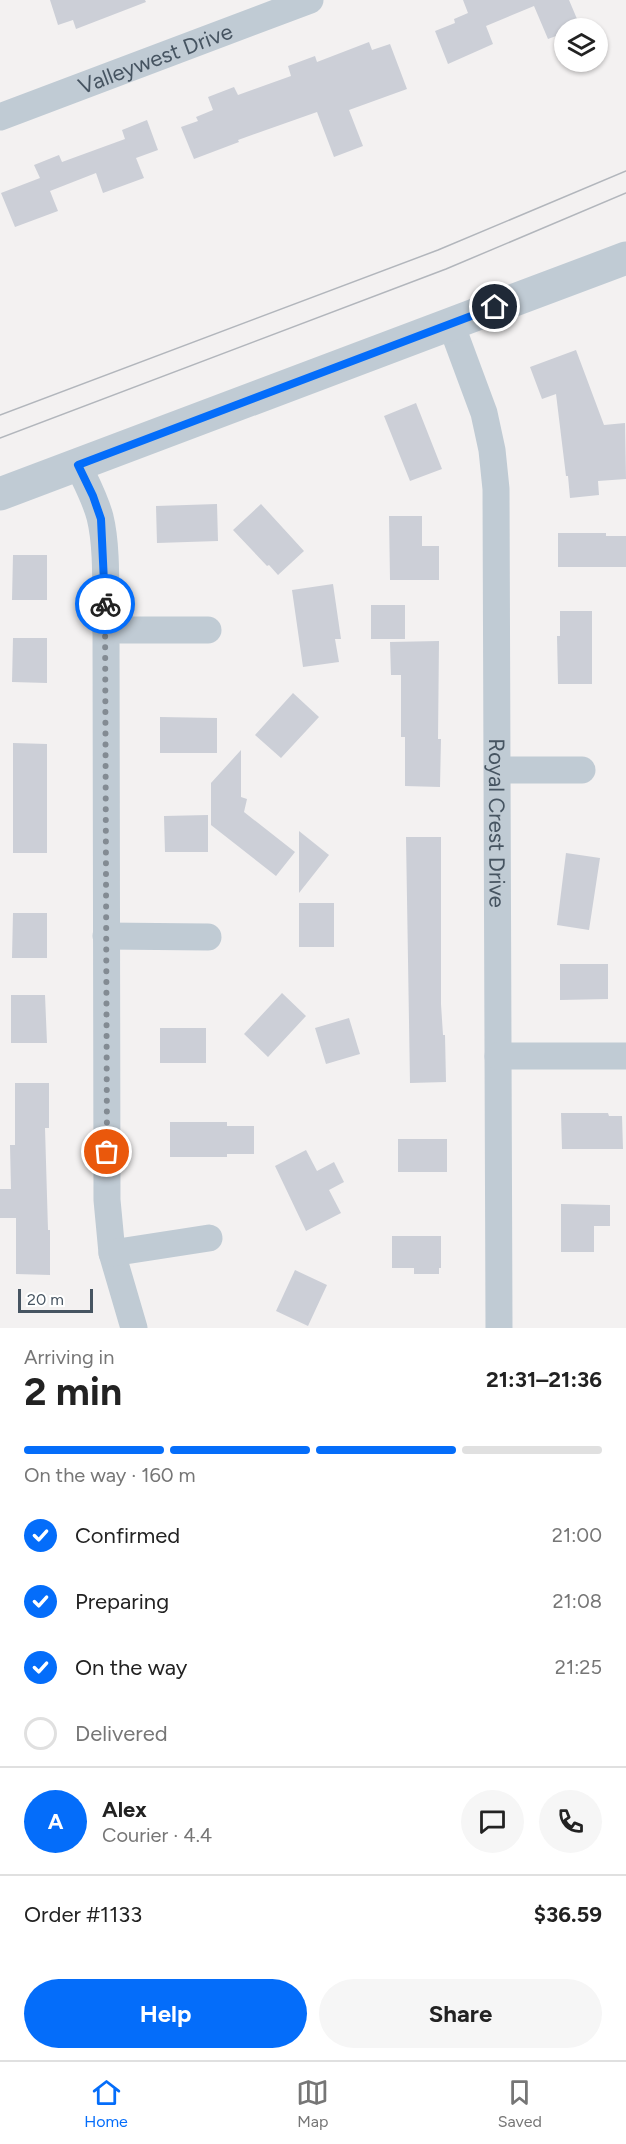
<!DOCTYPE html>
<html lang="en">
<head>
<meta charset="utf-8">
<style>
	:root { --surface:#fff; --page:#f6f6f6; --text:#222; --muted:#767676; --line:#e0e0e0; --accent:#046dfa }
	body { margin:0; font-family:Figtree,sans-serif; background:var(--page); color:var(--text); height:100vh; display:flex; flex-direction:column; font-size:22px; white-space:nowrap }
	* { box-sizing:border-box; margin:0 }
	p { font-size:20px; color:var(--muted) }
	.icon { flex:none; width:33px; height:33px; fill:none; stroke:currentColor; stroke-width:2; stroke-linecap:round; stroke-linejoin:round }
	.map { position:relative; height:1328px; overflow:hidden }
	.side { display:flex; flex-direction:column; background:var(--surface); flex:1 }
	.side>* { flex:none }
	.buttons { position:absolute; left:554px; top:18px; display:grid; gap:12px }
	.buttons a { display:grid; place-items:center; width:54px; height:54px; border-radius:50%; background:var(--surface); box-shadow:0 2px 4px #0004; font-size:30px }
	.scale { position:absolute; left:18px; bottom:15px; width:75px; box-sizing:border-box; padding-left:6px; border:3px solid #465461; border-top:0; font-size:16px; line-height:21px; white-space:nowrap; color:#465461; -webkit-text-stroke:4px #fff; paint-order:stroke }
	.pin { position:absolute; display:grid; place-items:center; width:51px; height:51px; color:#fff; margin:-26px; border:3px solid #fff; border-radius:50%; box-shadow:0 2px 6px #0007 }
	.courier { position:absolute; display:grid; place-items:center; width:60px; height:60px; margin:-30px; border:4px solid #046dfa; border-radius:50%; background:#fff; color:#222; box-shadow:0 2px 8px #0007 }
	.summary em { font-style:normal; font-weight:700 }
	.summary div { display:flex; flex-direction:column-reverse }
	.summary { display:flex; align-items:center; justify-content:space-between; height:102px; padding:0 24px }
	h1 { font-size:39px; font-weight:700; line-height:45px }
	.bar { display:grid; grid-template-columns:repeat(4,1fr); gap:9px 6px; align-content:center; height:72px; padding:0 24px }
	.bar i { height:8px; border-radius:4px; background:var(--line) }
	.bar .selected { background:var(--accent) }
	.bar p { grid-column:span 4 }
	.line { display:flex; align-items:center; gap:15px; padding:0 24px; border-top:2px solid var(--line) }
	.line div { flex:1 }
	.round { display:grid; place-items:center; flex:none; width:63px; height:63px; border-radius:32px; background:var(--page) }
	ol { padding:0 24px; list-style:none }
	li { display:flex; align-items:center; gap:18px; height:66px }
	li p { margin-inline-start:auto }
	li .icon { padding:6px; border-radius:50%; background:var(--accent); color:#fff; stroke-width:4 }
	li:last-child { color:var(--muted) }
	li i { width:33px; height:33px; border:3px solid var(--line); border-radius:50% }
	.cta { display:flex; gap:12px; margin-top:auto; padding:12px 24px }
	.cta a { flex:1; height:69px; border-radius:36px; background:var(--accent); color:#fff; font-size:24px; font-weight:700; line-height:69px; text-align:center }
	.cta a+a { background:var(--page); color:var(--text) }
	.dock { display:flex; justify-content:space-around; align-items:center; height:84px; border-top:2px solid var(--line); background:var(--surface); font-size:16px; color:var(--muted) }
	.dock a { display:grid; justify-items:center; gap:3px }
	.dock .selected { color:var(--accent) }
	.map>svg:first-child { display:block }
	.building { fill:#cccfd7 }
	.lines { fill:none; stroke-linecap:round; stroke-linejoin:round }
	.minor { stroke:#c0cbd4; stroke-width:27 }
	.tertiary { stroke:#c0cbd4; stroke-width:33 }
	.tram { stroke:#b2b6bc; stroke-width:1.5 }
	.done { stroke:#838b93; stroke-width:6; stroke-dasharray:0 10.8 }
	.route { stroke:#046dfa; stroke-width:8 }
	.labels { text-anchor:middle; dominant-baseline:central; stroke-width:6; stroke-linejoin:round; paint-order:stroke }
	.street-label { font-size:22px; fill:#465461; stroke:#fff }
</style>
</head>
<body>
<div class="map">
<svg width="626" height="1328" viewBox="0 0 626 1328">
	<rect width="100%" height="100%" fill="#f3f1f1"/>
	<path class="building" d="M 50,0 L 145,0 L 146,2 L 76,29 L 73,20 L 58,25 Z
		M 463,0 L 569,0 L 580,26 L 564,28 L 564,33 L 548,39 L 534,6 L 486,26 L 493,44 L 448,64 L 435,31 L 455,23 L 454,19 L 468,13 Z
		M 369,42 L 372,50 L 390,44 L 407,89 L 349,110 L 363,146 L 334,157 L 317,112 L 238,140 L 239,142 L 194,159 L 181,127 L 198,121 L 196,117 L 213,110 L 208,97 L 234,87 L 238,95 L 291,76 L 288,66 L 315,56 L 317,62 Z
		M 147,120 L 158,150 L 136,158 L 144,178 L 103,193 L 96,173 L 50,191 L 58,211 L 15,227 L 1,193 L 40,178 L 34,165 L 59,155 L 62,162 L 125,139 L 122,130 Z
		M 576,350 L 604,425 L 625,423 L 626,479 L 598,481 L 599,495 L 570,498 L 568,476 L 566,476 L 556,394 L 542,399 L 530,367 Z
		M 416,403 L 442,469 L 410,481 L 384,416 Z
		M 217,504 L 218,541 L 157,543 L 156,506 Z
		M 261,504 L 304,551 L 278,575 L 269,565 L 267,566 L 233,530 Z
		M 389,516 L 422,516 L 422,546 L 439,546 L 439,580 L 390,580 Z
		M 558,533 L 606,533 L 606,536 L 626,536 L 626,567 L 558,567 Z
		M 13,555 L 47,555 L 47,600 L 12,600 Z
		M 333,584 L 341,639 L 335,639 L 339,662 L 303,667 L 292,590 Z
		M 371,605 L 405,605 L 405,639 L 371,639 Z
		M 560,611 L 592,611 L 592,684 L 558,684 L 557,636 L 560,636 Z
		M 13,638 L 47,638 L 47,683 L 12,682 Z
		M 439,641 L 438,739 L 441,739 L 440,787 L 405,786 L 405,737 L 401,737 L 401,675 L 391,675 L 390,642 Z
		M 293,693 L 319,717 L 281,758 L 255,735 Z
		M 160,717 L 217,718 L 217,753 L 160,753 Z
		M 13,743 L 47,744 L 47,853 L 13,853 Z
		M 241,750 L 241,797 L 247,799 L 244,812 L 295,852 L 276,876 L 211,825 L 211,783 Z
		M 208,815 L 208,852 L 165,852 L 164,816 Z
		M 299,831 L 329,855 L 299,893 Z
		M 406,837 L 441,837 L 441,1004 L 443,1035 L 445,1035 L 446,1082 L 410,1083 Z
		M 566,853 L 600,858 L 589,930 L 557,925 Z
		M 299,903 L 334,903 L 334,947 L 299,947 Z
		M 13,913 L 47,913 L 47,958 L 12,958 Z
		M 560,964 L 608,964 L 608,999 L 560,1000 Z
		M 282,993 L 306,1016 L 268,1057 L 244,1034 Z
		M 11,995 L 45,995 L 47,1043 L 11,1043 Z
		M 349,1018 L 360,1054 L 326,1064 L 315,1028 Z
		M 160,1028 L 206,1028 L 206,1063 L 160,1063 Z
		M 15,1083 L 49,1083 L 49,1128 L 45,1128 L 48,1230 L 50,1230 L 50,1275 L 16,1274 L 16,1218 L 0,1218 L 0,1189 L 11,1189 L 10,1145 L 15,1145 Z
		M 561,1113 L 608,1113 L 609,1116 L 622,1116 L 623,1149 L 562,1149 Z
		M 170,1122 L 227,1122 L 227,1126 L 254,1126 L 254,1154 L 227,1154 L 227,1157 L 170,1157 Z
		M 398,1139 L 447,1139 L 447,1172 L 398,1172 Z
		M 306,1150 L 317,1171 L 334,1162 L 344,1182 L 329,1190 L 341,1213 L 306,1231 L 275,1166 Z
		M 561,1204 L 610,1205 L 610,1226 L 594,1226 L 594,1252 L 561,1252 Z
		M 392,1236 L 441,1236 L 441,1268 L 439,1268 L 439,1274 L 414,1274 L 414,1268 L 392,1268 Z
		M 295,1270 L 327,1285 L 308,1326 L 276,1311 Z"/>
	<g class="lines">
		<g class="minor">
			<path id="s1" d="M 0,117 L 310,0"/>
			<path id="s2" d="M 451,324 L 484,413 L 492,450 L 496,489 L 499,1328"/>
			<path d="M 78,465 C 86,482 95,498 100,517 C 108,549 105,596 106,630 L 107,1200 L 112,1253 L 134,1328"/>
			<path d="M 106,630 L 208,630"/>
			<path d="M 498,770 L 582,770"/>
			<path d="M 106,936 L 208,937"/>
			<path d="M 498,1056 L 626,1056"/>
			<path d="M 112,1253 L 209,1238"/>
		</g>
		<path class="tertiary" d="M 0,494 L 626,258"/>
		<path class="tram" d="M 0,415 L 438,250 L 626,171
			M 0,438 L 446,269 L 626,193"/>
	</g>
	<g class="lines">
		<path class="done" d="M 105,604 L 107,1152"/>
		<path class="route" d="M 105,604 L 101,519 L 93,496 L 78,465 L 495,307"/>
	</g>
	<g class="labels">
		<g class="street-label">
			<text stroke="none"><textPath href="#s1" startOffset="166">Valleywest Drive</textPath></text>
			<text stroke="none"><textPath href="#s2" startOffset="506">Royal Crest Drive</textPath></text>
		</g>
	</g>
</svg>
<div class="buttons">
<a><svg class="icon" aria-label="layers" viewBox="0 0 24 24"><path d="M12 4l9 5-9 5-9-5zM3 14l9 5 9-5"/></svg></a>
</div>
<div class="scale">20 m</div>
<div class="pin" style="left:107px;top:1152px;background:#ea580c"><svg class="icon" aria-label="bag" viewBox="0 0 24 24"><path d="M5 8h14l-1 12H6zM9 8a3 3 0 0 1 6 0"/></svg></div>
<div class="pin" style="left:495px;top:307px;background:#1f2937"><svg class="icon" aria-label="home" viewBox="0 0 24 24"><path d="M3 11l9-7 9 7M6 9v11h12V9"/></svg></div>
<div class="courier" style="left:105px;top:604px"><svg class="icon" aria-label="bike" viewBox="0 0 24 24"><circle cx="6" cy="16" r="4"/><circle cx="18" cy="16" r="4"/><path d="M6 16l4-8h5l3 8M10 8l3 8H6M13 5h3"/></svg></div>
</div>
<section class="side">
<div class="summary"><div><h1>2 min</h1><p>Arriving in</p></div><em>21:31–21:36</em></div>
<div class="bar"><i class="selected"></i><i class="selected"></i><i class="selected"></i><i></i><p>On the way · 160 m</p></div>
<ol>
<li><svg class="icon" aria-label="check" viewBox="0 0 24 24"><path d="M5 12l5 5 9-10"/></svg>Confirmed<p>21:00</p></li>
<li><svg class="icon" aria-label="check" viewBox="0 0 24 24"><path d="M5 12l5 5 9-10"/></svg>Preparing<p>21:08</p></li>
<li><svg class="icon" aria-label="check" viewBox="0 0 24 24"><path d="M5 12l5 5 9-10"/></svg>On the way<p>21:25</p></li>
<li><i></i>Delivered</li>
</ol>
<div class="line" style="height:108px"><b class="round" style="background:var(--accent);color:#fff">A</b><div><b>Alex</b><p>Courier · 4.4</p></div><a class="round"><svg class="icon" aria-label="chat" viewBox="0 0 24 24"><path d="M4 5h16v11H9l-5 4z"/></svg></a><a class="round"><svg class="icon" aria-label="phone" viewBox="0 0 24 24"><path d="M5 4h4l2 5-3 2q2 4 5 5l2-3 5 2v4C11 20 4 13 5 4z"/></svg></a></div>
<div class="line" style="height:78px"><div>Order #1133</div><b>$36.59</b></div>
<div class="cta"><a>Help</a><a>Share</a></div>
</section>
<nav class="dock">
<a class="selected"><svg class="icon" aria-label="home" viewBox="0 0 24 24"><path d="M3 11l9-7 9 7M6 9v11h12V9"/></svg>Home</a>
<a><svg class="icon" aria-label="map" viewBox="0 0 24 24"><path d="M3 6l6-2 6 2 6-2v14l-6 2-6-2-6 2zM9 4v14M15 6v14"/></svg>Map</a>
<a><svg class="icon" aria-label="saved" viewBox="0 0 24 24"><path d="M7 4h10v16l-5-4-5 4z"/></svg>Saved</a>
</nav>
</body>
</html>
